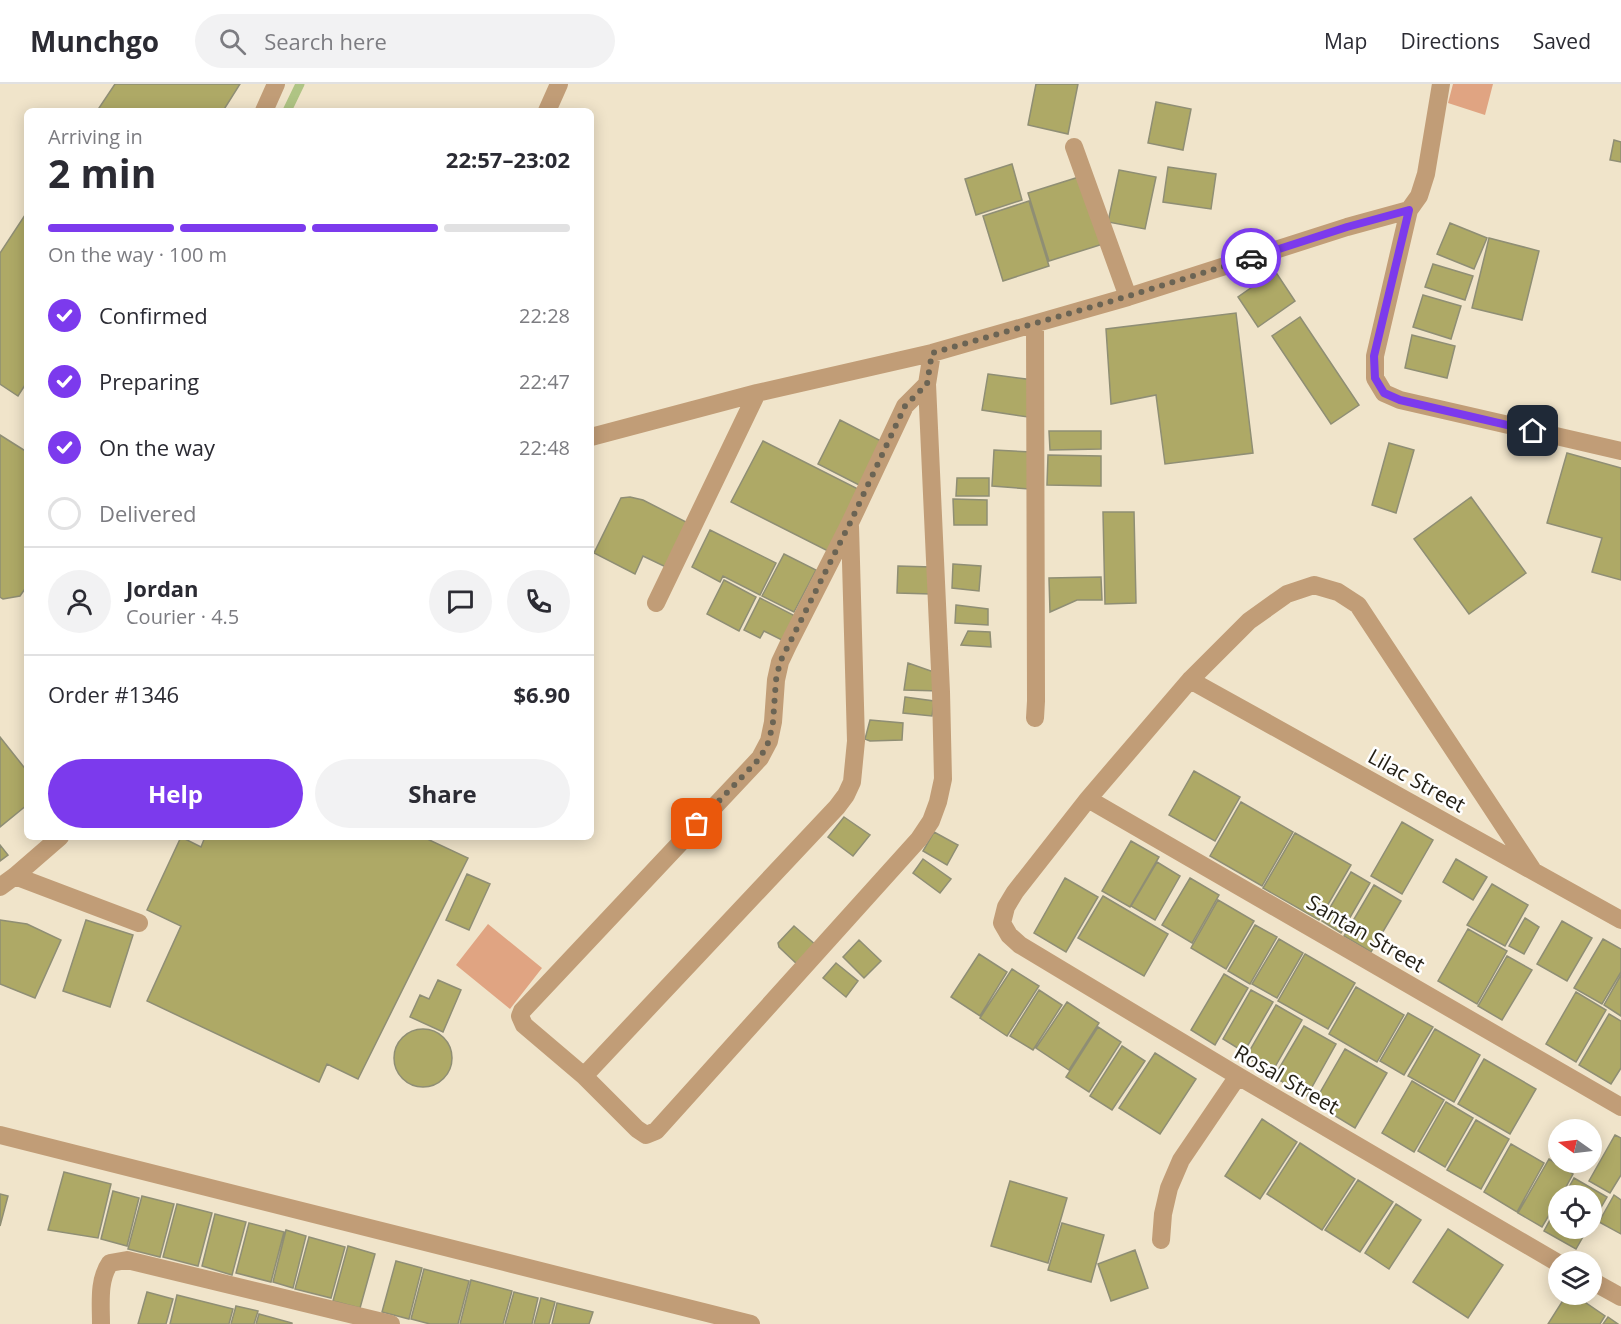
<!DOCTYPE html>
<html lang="en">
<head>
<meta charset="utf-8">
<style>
	:root { --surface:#fff; --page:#f2f2f3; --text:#2b2b33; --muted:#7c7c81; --line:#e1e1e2; --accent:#7c3aed }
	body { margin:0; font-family:"Open Sans",sans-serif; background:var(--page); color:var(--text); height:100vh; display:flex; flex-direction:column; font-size:22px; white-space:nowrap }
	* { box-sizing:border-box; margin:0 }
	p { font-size:20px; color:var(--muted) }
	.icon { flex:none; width:33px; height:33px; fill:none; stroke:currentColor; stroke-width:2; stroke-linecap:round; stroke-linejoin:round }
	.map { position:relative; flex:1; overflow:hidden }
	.details { position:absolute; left:24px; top:24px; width:570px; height:732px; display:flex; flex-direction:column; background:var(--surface); border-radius:9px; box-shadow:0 3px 15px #0003 }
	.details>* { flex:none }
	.needle { width:39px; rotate:284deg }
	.buttons { position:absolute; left:1548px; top:1035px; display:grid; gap:12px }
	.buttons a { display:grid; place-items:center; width:54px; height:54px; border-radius:50%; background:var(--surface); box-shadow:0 3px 15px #0003; font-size:30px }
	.pin { position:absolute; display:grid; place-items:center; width:51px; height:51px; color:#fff; margin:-26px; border-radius:12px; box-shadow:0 3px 9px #0006 }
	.courier { position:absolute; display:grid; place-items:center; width:60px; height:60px; margin:-30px; border:4px solid #7c3aed; border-radius:50%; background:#fff; color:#222; box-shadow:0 2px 8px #0007 }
	.summary em { font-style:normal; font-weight:700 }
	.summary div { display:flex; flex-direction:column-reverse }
	.summary { display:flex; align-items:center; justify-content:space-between; height:102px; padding:0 24px }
	h1 { font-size:39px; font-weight:700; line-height:45px }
	.bar { display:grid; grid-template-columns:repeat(4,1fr); gap:9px 6px; align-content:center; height:72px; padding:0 24px }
	.bar i { height:8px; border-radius:4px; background:var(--line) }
	.bar .on { background:var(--accent) }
	.bar p { grid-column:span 4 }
	.line { display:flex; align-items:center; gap:15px; padding:0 24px; border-top:2px solid var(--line) }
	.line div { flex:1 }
	.round { display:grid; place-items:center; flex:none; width:63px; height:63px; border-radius:32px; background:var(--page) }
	ol { padding:0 24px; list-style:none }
	li { display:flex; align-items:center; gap:18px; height:66px }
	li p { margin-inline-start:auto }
	li .icon { padding:6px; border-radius:50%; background:var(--accent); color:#fff; stroke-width:4 }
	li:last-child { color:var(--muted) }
	li i { width:33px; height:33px; border:3px solid var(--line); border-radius:50% }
	.button { display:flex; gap:12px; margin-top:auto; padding:12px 24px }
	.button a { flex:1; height:69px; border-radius:36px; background:var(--accent); color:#fff; font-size:24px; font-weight:700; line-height:69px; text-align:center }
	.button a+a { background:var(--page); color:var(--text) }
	header { display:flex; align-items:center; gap:36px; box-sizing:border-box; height:84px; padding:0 30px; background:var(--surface); border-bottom:2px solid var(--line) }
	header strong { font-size:28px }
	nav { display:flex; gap:33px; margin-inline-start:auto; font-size:21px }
	.search { width:420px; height:54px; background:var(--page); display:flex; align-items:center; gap:15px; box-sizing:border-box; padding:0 21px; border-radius:33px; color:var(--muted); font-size:22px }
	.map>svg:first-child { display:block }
	.green { fill:#e0a482 }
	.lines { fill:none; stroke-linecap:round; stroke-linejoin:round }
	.stream { stroke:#afc484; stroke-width:9 }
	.building { fill:#aea966; stroke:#8f8e74; stroke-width:1.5 }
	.minor { stroke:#c19d77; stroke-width:18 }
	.done { stroke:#6b6454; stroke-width:6; stroke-dasharray:0 10.8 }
	.route { stroke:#7c3aed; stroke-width:8 }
	.labels { text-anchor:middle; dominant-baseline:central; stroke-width:5; stroke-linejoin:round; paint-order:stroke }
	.street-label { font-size:21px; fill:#231f15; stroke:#fff }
</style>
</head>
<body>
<header>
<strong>Munchgo</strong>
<div class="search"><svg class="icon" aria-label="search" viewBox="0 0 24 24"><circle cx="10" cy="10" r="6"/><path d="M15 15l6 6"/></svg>Search here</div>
<nav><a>Map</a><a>Directions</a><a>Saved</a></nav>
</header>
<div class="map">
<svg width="1621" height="1240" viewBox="0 0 1621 1240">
	<rect width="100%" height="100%" fill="#f0e4ca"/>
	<path class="green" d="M 1453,0 L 1493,0 L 1485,31 L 1448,19 Z
		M 488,840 L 542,884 L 510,925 L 456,881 Z"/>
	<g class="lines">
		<path class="stream" d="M 287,27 L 300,0"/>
	</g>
	<path class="building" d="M 115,0 L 240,0 L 223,27 L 97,27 Z
		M 1036,0 L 1078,0 L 1068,50 L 1028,41 Z
		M 1156,18 L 1191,25 L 1183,66 L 1148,59 Z
		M 1614,56 L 1621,58 L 1621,78 L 1610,76 Z
		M 1012,80 L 1022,116 L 976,131 L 965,95 Z
		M 1168,83 L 1216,90 L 1211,125 L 1163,118 Z
		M 1119,86 L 1156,93 L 1145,145 L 1108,138 Z
		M 1082,92 L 1103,160 L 1049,177 L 1028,109 Z
		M 1029,117 L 1049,182 L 1003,197 L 983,132 Z
		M 27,128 L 27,298 L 18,312 L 0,300 L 0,169 Z
		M 1450,139 L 1487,154 L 1474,185 L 1437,170 Z
		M 1489,154 L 1539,167 L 1522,236 L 1472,224 Z
		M 1433,180 L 1473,192 L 1465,216 L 1425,203 Z
		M 1275,187 L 1295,217 L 1258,243 L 1238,213 Z
		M 1423,211 L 1461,222 L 1451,255 L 1413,243 Z
		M 1236,229 L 1253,369 L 1165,380 L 1156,311 L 1111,320 L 1106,245 Z
		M 1300,233 L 1359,321 L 1331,340 L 1272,252 Z
		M 1412,251 L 1455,262 L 1447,294 L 1405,284 Z
		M 988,290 L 1034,296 L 1028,333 L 982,326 Z
		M 840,336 L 883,358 L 861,402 L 818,380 Z
		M 1049,347 L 1101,347 L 1101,365 L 1050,366 Z
		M 0,351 L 27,368 L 27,502 L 20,512 L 3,515 L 0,513 Z
		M 763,357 L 862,407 L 830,468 L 731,418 Z
		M 1389,359 L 1414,366 L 1396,429 L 1372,421 Z
		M 994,366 L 1031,368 L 1029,405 L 992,402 Z
		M 1567,369 L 1621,384 L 1621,496 L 1592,488 L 1602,454 L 1547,439 Z
		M 1048,371 L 1101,372 L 1101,402 L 1047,401 Z
		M 957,394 L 989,394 L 989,412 L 956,412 Z
		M 630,413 L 643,416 L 690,440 L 668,484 L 643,472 L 635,490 L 594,469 L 621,414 Z
		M 1471,413 L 1526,489 L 1469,530 L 1414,455 Z
		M 953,415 L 987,416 L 987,441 L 954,441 Z
		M 1103,428 L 1134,428 L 1136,519 L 1105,520 Z
		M 710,446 L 776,479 L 760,511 L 723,492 L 720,498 L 692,483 Z
		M 784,470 L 816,486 L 794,528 L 762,512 Z
		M 953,480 L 981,482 L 979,507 L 952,504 Z
		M 898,482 L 932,483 L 931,510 L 897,509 Z
		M 1101,493 L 1102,516 L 1077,516 L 1050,528 L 1049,494 Z
		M 724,496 L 756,513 L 739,547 L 707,530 Z
		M 760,514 L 799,534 L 786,558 L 764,547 L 760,554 L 744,546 Z
		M 956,521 L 988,525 L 988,541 L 955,539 Z
		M 968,547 L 990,548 L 991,563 L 961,561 Z
		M 908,579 L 934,588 L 940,607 L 904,606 Z
		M 905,613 L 934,617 L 932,632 L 903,629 Z
		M 870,636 L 903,639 L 902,656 L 870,657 L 865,655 Z
		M 0,653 L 27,687 L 27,721 L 0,743 Z
		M 1194,687 L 1240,713 L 1215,757 L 1169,731 Z
		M 1241,718 L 1293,748 L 1262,802 L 1210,772 Z
		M 844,733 L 870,751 L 853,772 L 828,753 Z
		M 1402,738 L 1433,756 L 1402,810 L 1371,792 Z
		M 934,748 L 958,761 L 947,781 L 923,767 Z
		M 1295,749 L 1351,781 L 1319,836 L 1263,804 Z
		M 181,753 L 201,763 L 205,753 L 423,753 L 468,774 L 358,995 L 327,980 L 319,998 L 147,917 L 181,842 L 147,826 Z
		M 1131,757 L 1159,773 L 1130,823 L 1102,807 Z
		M 0,761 L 8,771 L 0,777 Z
		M 923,775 L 951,795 L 940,809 L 913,789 Z
		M 1456,775 L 1487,793 L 1473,816 L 1443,798 Z
		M 1157,778 L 1180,792 L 1155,836 L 1131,822 Z
		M 1351,788 L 1370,799 L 1341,849 L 1322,837 Z
		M 467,790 L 490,800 L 469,846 L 446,836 Z
		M 1065,794 L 1098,813 L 1066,868 L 1034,849 Z
		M 1190,794 L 1219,811 L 1192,859 L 1162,841 Z
		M 1492,800 L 1528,821 L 1505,862 L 1467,841 Z
		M 1374,801 L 1401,817 L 1371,868 L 1344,852 Z
		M 1103,812 L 1168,850 L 1144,892 L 1078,854 Z
		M 1218,816 L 1254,837 L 1226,885 L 1191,864 Z
		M 1525,834 L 1539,843 L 1524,870 L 1509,862 Z
		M 0,836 L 27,840 L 61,856 L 35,914 L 0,900 Z
		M 86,836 L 133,851 L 110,923 L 63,907 Z
		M 1562,837 L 1592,854 L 1567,897 L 1537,880 Z
		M 1255,841 L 1277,853 L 1250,900 L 1228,887 Z
		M 794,842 L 817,862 L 799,882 L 779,863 L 778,859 Z
		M 1468,845 L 1507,867 L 1477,920 L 1438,897 Z
		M 1279,855 L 1303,869 L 1277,914 L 1252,900 Z
		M 1603,855 L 1621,865 L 1621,888 L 1602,920 L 1574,904 Z
		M 859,856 L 881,877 L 864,894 L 843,873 Z
		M 979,870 L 1007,888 L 980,932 L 951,913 Z
		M 1305,870 L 1355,899 L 1328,945 L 1278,917 Z
		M 1507,872 L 1532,886 L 1502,936 L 1478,922 Z
		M 836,879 L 858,897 L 846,913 L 823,894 Z
		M 1012,885 L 1039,902 L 1007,952 L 980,934 Z
		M 1224,890 L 1248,904 L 1215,961 L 1191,946 Z
		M 1621,891 L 1621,932 L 1604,921 Z
		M 438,896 L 461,906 L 443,948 L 410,933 L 420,911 L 429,915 Z
		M 1356,903 L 1404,931 L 1377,978 L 1329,950 Z
		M 1039,906 L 1062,921 L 1033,966 L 1010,952 Z
		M 1251,906 L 1273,918 L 1244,968 L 1223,955 Z
		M 1576,908 L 1606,926 L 1576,978 L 1546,960 Z
		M 1067,918 L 1099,939 L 1069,986 L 1036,964 Z
		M 1276,921 L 1302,936 L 1272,988 L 1246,973 Z
		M 1408,929 L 1433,943 L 1404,991 L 1380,977 Z
		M 1609,930 L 1621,937 L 1621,984 L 1611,1000 L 1579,981 Z
		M 1304,942 L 1336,960 L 1307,1012 L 1274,993 Z
		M 1098,943 L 1121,958 L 1089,1008 L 1066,993 Z
		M394 974a29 29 0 1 1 58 0a29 29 0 1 1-58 0Z
		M 1435,945 L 1480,971 L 1454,1018 L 1408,992 Z
		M 1122,962 L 1145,977 L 1112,1026 L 1090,1012 Z
		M 1345,965 L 1387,989 L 1355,1044 L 1314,1019 Z
		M 1155,969 L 1196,995 L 1160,1050 L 1119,1024 Z
		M 1484,975 L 1536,1005 L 1510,1050 L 1458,1020 Z
		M 1412,997 L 1444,1016 L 1414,1068 L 1382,1049 Z
		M 1446,1018 L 1473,1034 L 1445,1083 L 1418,1067 Z
		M 1262,1035 L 1297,1058 L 1260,1115 L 1225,1092 Z
		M 1476,1036 L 1509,1055 L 1481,1105 L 1447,1086 Z
		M 1615,1051 L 1621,1054 L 1621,1091 L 1610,1109 L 1589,1097 Z
		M 1300,1059 L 1355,1095 L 1322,1146 L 1267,1110 Z
		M 1511,1060 L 1544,1079 L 1517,1128 L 1484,1108 Z
		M 1549,1075 L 1573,1090 L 1561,1112 L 1558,1112 L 1558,1116 L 1542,1143 L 1518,1129 Z
		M 64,1088 L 111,1100 L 98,1154 L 48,1146 Z
		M 1574,1094 L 1607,1113 L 1592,1139 L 1592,1112 L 1564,1112 Z
		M 1358,1096 L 1393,1118 L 1360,1168 L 1325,1146 Z
		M 1010,1097 L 1067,1114 L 1048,1179 L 991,1162 Z
		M 113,1107 L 139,1114 L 127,1162 L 101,1155 Z
		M 0,1110 L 8,1112 L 0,1142 Z
		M 1614,1111 L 1621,1116 L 1621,1150 L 1599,1138 Z
		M 142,1112 L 174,1120 L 160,1173 L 128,1165 Z
		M 177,1120 L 212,1129 L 198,1182 L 163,1173 Z
		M 1396,1120 L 1421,1136 L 1389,1185 L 1365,1169 Z
		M 1558,1121 L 1558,1144 L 1588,1144 L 1576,1165 L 1544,1147 Z
		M 215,1130 L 246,1138 L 232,1191 L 202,1182 Z
		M 249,1139 L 284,1148 L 271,1198 L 236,1189 Z
		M 1062,1139 L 1104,1151 L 1091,1198 L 1048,1186 Z
		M 1448,1145 L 1503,1181 L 1468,1234 L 1413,1198 Z
		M 286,1146 L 306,1152 L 293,1204 L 273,1198 Z
		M 309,1153 L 345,1163 L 331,1214 L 295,1205 Z
		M 348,1162 L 375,1170 L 360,1224 L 333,1217 Z
		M 1135,1166 L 1148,1204 L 1111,1217 L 1098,1180 Z
		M 396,1177 L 422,1184 L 409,1235 L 382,1228 Z
		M 424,1185 L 469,1197 L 458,1240 L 430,1240 L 411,1235 Z
		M 471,1196 L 512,1207 L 503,1240 L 460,1240 Z
		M 147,1208 L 173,1215 L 166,1240 L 138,1240 Z
		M 514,1208 L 538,1214 L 532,1240 L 505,1240 Z
		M 1567,1210 L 1573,1210 L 1605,1232 L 1600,1240 L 1548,1240 Z
		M 177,1211 L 233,1225 L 229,1240 L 170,1240 Z
		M 541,1214 L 555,1218 L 549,1240 L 534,1240 Z
		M 557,1219 L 593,1228 L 589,1240 L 552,1240 Z
		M 236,1222 L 258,1227 L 254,1240 L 231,1240 Z
		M 259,1230 L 292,1239 L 292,1240 L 256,1240 Z
		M 1608,1233 L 1618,1240 L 1603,1240 Z"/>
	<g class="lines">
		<path class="minor" d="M 264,27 L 276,0
			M 547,27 L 559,0
			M 1074,63 L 1128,213
			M 1409,126 L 1375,272 L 1375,294 L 1384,309 L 1400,316 L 1621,367
			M 927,300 L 905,322 L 850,439 L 788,561 L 780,578 L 776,596 L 773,638 L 769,657 L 760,674 L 522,927 L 520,932 L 524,941 L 584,992 L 637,1045 L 646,1051 L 656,1047 L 919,755 L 931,737 L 938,718 L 943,695 L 941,608 L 927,300 L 932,269
			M 591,353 L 757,309 L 932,269 L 1128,213 L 1347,143 L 1409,126 L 1419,112 L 1426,90 L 1441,0
			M 656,519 L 757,309
			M 1190,596 L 1621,836
			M 1035,634 L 1036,617 L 1035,240
			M 1088,715 L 1621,1023
			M 1532,785 L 1358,521 L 1338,508 L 1314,501 L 1287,510 L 1249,537 L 1190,596 L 1088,715 L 1015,808 L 1006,823 L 1002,839 L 1009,851 L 1020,861 L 1238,992 L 1558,1179
			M 15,792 L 139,839
			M 0,803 L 15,792 L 60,753
			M 584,992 L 837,723 L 846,711 L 852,698 L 856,657 L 850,442
			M 0,1051 L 751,1240
			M 1161,1156 L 1163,1130 L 1169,1104 L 1181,1076 L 1238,992
			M 1592,1197 L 1621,1213
			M 101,1240 C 101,1220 98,1196 110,1179 L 127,1176 L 391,1240"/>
	</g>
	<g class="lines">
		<path class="done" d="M 697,740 L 760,674 L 769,657 L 773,638 L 776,596 L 780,578 L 850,439 L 905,322 L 927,300 L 932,269 L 1109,218 L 1251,174"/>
		<path class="route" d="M 1251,174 L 1347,143 L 1409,126 L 1374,272 L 1375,294 L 1384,309 L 1400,316 L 1533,347"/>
	</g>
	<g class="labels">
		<g class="street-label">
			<text transform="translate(1417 696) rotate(29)">Lilac Street</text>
			<text transform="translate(1366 849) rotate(30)">Santan Street</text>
			<text transform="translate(1287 995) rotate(30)">Rosal Street</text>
		</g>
	</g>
</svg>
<div class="buttons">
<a><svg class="needle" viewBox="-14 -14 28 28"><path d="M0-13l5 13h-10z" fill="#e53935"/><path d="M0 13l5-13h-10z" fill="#7c7c81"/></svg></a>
<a><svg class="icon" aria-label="locate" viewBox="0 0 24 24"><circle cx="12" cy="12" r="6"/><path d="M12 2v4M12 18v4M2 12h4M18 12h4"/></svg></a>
<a><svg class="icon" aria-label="layers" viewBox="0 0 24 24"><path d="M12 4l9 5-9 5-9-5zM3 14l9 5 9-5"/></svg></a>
</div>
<div class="pin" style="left:697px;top:740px;background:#ea580c"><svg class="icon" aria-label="bag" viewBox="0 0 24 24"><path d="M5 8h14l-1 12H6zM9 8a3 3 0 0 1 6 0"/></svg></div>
<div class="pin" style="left:1533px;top:347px;background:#1f2937"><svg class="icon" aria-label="home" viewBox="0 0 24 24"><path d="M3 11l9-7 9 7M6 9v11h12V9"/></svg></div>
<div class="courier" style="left:1251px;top:174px"><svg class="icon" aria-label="car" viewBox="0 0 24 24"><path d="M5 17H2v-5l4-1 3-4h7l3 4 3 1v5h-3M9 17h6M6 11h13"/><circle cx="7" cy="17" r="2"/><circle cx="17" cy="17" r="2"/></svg></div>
<section class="details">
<div class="summary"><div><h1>2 min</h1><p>Arriving in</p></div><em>22:57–23:02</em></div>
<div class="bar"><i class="on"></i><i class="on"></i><i class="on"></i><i></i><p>On the way · 100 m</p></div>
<ol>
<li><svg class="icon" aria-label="check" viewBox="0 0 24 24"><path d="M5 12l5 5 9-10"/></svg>Confirmed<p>22:28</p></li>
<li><svg class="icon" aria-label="check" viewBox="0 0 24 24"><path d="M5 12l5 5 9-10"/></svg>Preparing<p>22:47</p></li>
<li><svg class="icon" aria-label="check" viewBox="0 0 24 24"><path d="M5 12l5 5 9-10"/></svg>On the way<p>22:48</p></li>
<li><i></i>Delivered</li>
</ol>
<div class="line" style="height:108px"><a class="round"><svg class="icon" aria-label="person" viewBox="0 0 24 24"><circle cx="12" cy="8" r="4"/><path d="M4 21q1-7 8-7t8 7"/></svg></a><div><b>Jordan</b><p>Courier · 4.5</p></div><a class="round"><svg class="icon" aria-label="chat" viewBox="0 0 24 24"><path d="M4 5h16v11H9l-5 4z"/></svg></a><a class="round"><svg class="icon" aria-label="phone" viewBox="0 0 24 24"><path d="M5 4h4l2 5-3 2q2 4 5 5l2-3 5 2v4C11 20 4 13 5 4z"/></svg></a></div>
<div class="line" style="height:78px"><div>Order #1346</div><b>$6.90</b></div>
<div class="button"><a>Help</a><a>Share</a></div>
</section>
</div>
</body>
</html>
